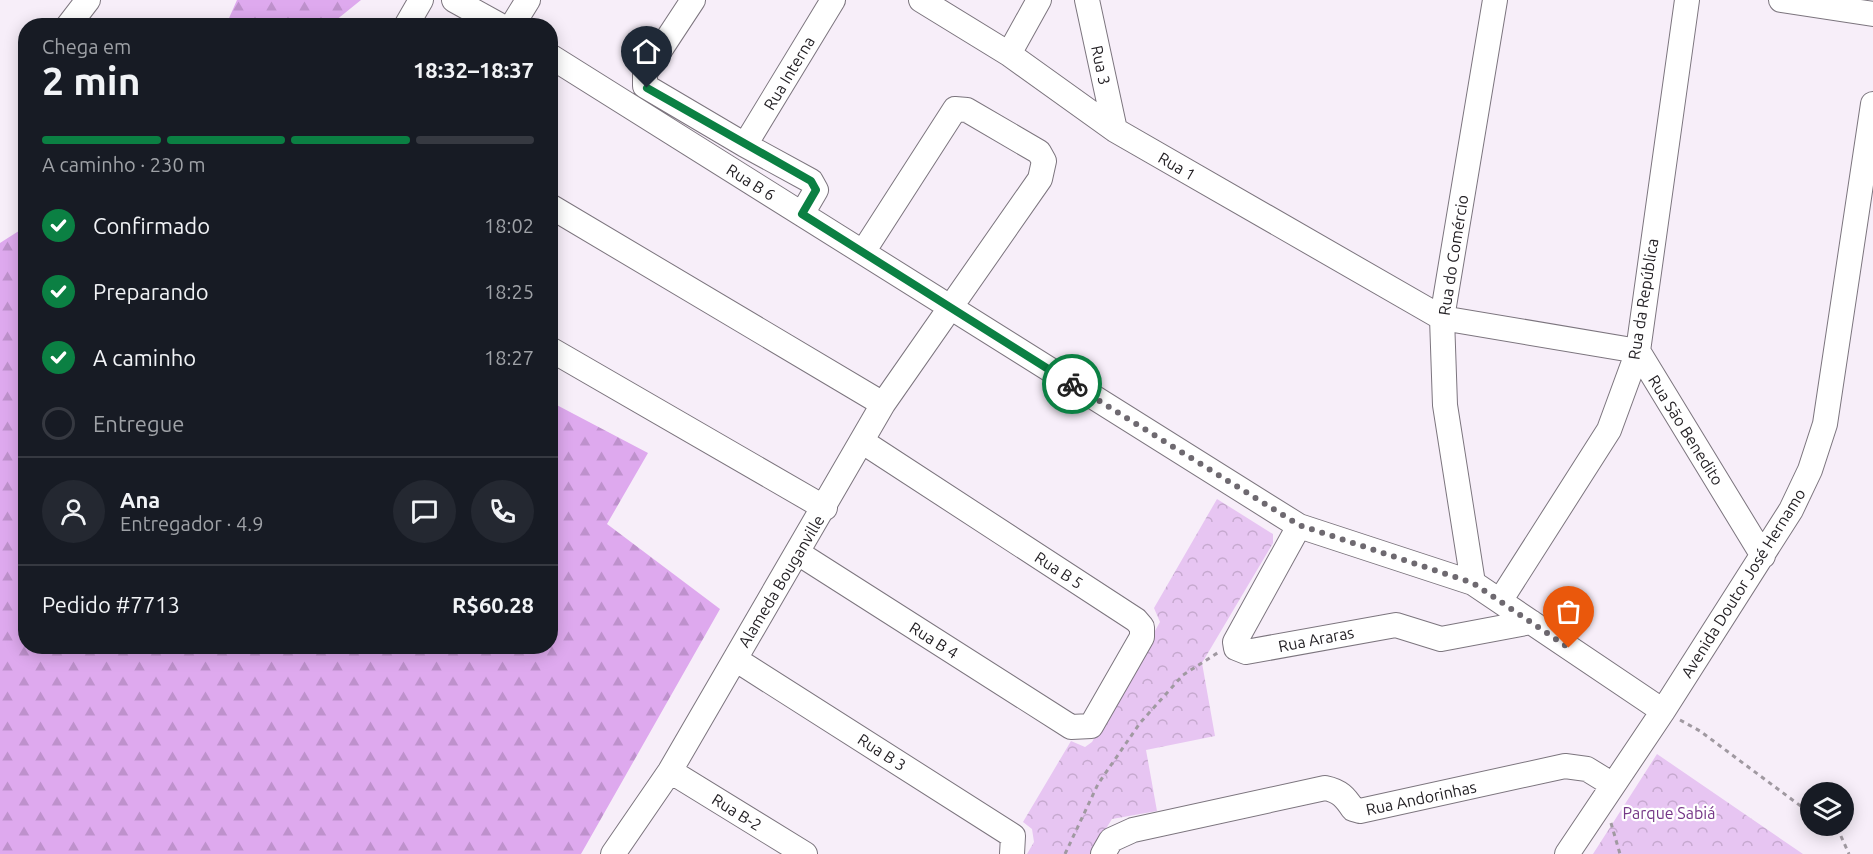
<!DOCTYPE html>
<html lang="pt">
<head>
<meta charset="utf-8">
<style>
	:root { --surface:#171b24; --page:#242831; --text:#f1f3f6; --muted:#9ea1a6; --line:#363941; --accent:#0b8043 }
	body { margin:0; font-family:Ubuntu,sans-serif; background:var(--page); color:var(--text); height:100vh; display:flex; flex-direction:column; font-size:22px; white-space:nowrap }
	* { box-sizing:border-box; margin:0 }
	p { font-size:20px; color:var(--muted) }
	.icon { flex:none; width:33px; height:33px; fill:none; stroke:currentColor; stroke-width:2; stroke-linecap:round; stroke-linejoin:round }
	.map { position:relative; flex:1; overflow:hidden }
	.side { position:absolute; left:18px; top:18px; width:540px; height:636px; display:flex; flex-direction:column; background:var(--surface); border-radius:24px; box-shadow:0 3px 15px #0003 }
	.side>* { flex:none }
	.buttons { position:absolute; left:1800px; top:782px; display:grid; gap:12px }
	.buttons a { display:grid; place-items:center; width:54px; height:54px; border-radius:50%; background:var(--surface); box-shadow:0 3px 15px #0003; font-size:30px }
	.pin { position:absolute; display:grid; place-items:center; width:51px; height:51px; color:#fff; margin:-62px -26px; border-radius:50% 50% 50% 0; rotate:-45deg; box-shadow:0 0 6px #0007 }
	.pin .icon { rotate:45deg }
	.courier { position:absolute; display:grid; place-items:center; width:60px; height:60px; margin:-30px; border:4px solid #0b8043; border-radius:50%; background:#fff; color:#222; box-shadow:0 2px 8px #0007 }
	.summary em { font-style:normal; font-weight:700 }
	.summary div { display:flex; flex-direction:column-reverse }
	.summary { display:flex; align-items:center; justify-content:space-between; height:102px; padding:0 24px }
	h1 { font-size:39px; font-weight:700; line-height:45px }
	.bar { display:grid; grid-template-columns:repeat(4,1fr); gap:9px 6px; align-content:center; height:72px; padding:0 24px }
	.bar i { height:8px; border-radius:4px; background:var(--line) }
	.bar .active { background:var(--accent) }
	.bar p { grid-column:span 4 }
	.line { display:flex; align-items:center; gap:15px; padding:0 24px; border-top:2px solid var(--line) }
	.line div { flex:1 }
	.round { display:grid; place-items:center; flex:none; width:63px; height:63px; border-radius:32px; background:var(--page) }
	ol { padding:0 24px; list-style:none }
	li { display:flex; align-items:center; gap:18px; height:66px }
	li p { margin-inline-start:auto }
	li .icon { padding:6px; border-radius:50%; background:var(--accent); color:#fff; stroke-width:4 }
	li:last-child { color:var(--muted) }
	li i { width:33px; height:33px; border:3px solid var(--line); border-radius:50% }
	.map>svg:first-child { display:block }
	.forest { fill:url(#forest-firs) }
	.park { fill:url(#park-crowns) }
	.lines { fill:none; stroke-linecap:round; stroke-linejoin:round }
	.minor-casing { stroke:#7c757e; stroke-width:26 }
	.path { stroke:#a099a1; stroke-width:3; stroke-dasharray:4.5 4.5; stroke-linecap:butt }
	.minor { stroke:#fff; stroke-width:24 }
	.done { stroke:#6e6970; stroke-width:6; stroke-dasharray:0 10.8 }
	.route { stroke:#0b8043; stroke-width:8 }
	.labels { text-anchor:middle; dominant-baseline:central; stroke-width:4.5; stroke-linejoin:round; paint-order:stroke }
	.street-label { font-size:16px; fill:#252226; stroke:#fff }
	.park-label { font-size:16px; fill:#753787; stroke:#fff }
</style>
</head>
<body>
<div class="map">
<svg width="1873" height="854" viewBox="0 0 1873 854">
	<defs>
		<pattern id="forest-firs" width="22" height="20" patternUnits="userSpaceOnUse" patternTransform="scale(1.5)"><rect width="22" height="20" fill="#dea9ee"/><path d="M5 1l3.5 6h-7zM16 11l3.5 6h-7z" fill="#be91cc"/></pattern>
		<pattern id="park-crowns" width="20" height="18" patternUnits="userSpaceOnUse" patternTransform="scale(1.5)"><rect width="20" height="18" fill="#e7c5f2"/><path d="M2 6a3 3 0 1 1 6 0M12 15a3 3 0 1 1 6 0" fill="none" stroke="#c6a9cf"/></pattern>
	</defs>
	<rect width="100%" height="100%" fill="#f7eef9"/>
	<path class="forest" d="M 237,0 L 361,0 L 330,25 L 226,25 Z
		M 25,227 L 26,646 L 550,646 L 551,402 L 648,453 L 607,524 L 720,609 L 581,854 L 0,854 L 0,243 Z"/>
	<path class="park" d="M 1217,499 L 1273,534 L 1273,543 L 1202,663 L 1215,736 L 1146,750 L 1157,811 L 1112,819 L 1090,854 L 1027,854 L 1034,842 L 1032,829 L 1023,822 L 1071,741 L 1085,747 L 1092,742 L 1160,622 L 1154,608 Z
		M 1657,754 L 1803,854 L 1593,854 Z"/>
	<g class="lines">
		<defs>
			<path id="minor" d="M 454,0 L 501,26
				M 693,0 L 645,73 L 645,86 L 745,145 L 811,181 L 816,190 L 802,214
				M 921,0 L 1009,54 L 1115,130 L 1442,318 L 1638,351 L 1763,556
				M 1087,0 L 1115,130
				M 1781,0 L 1873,14
				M 68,26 L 88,0
				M 406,26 L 421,0
				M 512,26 L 528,0
				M 1009,54 L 1039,0
				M 550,56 L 1299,526 L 1473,583 L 1663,711
				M 745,145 L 833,0
				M 550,206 L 883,404
				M 550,349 L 825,508
				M 1299,526 L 1235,642 L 1236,648 L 1246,652 L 1396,625 L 1441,639 L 1531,622
				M 798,553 L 1071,727 L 1091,726 L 1142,637 L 1142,627 L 1136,620 L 863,442
				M 1473,583 L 1445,405 L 1442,318 L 1495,0
				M 1500,601 L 1609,430 L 1638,351 L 1687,0
				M 735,659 L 1013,836 L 1012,854
				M 670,771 L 805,854
				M 613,854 L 670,771 L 883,404 L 1040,179 L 1044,161 L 1039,152 L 967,110 L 955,109 L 863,252
				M 1103,854 L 1111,840 L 1133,830 L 1325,788 C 1340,791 1345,797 1353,809 L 1360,811 L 1565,766 L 1587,769 L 1613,785
				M 1567,854 L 1663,711 L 1791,510 L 1810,470 L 1825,424 L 1873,104"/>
		</defs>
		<use href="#minor" class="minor-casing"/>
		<path class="path" d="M 1680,720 L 1700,731 L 1810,813
			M 1611,823 L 1620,854
			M 1827,825 L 1840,834 L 1849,854
			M 1065,854 L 1098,784 L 1140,723 L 1183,675 L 1219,652"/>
		<use href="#minor" class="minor"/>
	</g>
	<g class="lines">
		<path class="done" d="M 1072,384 L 1299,525 L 1473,583 L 1569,648"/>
		<path class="route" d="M 647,88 L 811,181 L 816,190 L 802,214 L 1072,384"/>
	</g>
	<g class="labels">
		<g class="street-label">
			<text transform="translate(1101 65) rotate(78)">Rua 3</text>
			<text transform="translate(789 73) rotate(-59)">Rua Interna</text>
			<text transform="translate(1177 166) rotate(30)">Rua 1</text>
			<text transform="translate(751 182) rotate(32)">Rua B 6</text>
			<text transform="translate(1453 255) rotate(-81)">Rua do Comércio</text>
			<text transform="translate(1643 299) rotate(-81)">Rua da República</text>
			<text transform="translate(1686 430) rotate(58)">Rua São Benedito</text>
			<text transform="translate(1059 570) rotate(33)">Rua B 5</text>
			<text transform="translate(781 581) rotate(-59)">Alameda Bouganville</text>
			<text transform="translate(1743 583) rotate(-58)">Avenida Doutor José Hernamo</text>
			<text transform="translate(1316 639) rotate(-11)">Rua Araras</text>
			<text transform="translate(934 640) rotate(32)">Rua B 4</text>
			<text transform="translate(882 752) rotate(33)">Rua B 3</text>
			<text transform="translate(1421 798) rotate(-12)">Rua Andorinhas</text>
			<text transform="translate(737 812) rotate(32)">Rua B-2</text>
		</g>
		<g class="park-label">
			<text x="1669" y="813">Parque Sabiá</text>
		</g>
	</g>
</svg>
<div class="buttons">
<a><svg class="icon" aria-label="layers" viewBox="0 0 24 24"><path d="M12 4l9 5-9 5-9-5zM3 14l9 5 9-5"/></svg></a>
</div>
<div class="pin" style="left:1569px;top:648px;background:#ea580c"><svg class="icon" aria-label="bag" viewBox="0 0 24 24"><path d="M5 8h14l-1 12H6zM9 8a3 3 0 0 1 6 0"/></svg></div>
<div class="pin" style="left:647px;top:88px;background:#1f2937"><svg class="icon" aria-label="home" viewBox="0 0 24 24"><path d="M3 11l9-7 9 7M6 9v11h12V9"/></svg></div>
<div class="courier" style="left:1072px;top:384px"><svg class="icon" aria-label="bike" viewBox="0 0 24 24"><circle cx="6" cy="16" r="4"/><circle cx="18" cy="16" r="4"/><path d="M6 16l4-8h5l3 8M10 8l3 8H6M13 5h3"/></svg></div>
<section class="side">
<div class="summary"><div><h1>2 min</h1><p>Chega em</p></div><em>18:32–18:37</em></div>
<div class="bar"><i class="active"></i><i class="active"></i><i class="active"></i><i></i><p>A caminho · 230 m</p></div>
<ol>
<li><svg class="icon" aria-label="check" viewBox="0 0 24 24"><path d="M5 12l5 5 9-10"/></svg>Confirmado<p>18:02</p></li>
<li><svg class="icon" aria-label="check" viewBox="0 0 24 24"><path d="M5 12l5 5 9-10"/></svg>Preparando<p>18:25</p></li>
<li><svg class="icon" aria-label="check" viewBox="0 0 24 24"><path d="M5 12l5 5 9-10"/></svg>A caminho<p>18:27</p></li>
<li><i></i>Entregue</li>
</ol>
<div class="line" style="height:108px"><a class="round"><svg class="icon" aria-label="person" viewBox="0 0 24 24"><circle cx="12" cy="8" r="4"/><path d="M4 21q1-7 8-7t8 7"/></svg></a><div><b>Ana</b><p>Entregador · 4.9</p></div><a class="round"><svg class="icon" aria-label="chat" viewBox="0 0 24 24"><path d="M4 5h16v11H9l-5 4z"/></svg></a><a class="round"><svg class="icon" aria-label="phone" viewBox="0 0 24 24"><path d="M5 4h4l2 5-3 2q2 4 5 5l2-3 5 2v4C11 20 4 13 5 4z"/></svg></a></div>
<div class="line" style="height:78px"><div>Pedido #7713</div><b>R$60.28</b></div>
</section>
</div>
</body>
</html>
